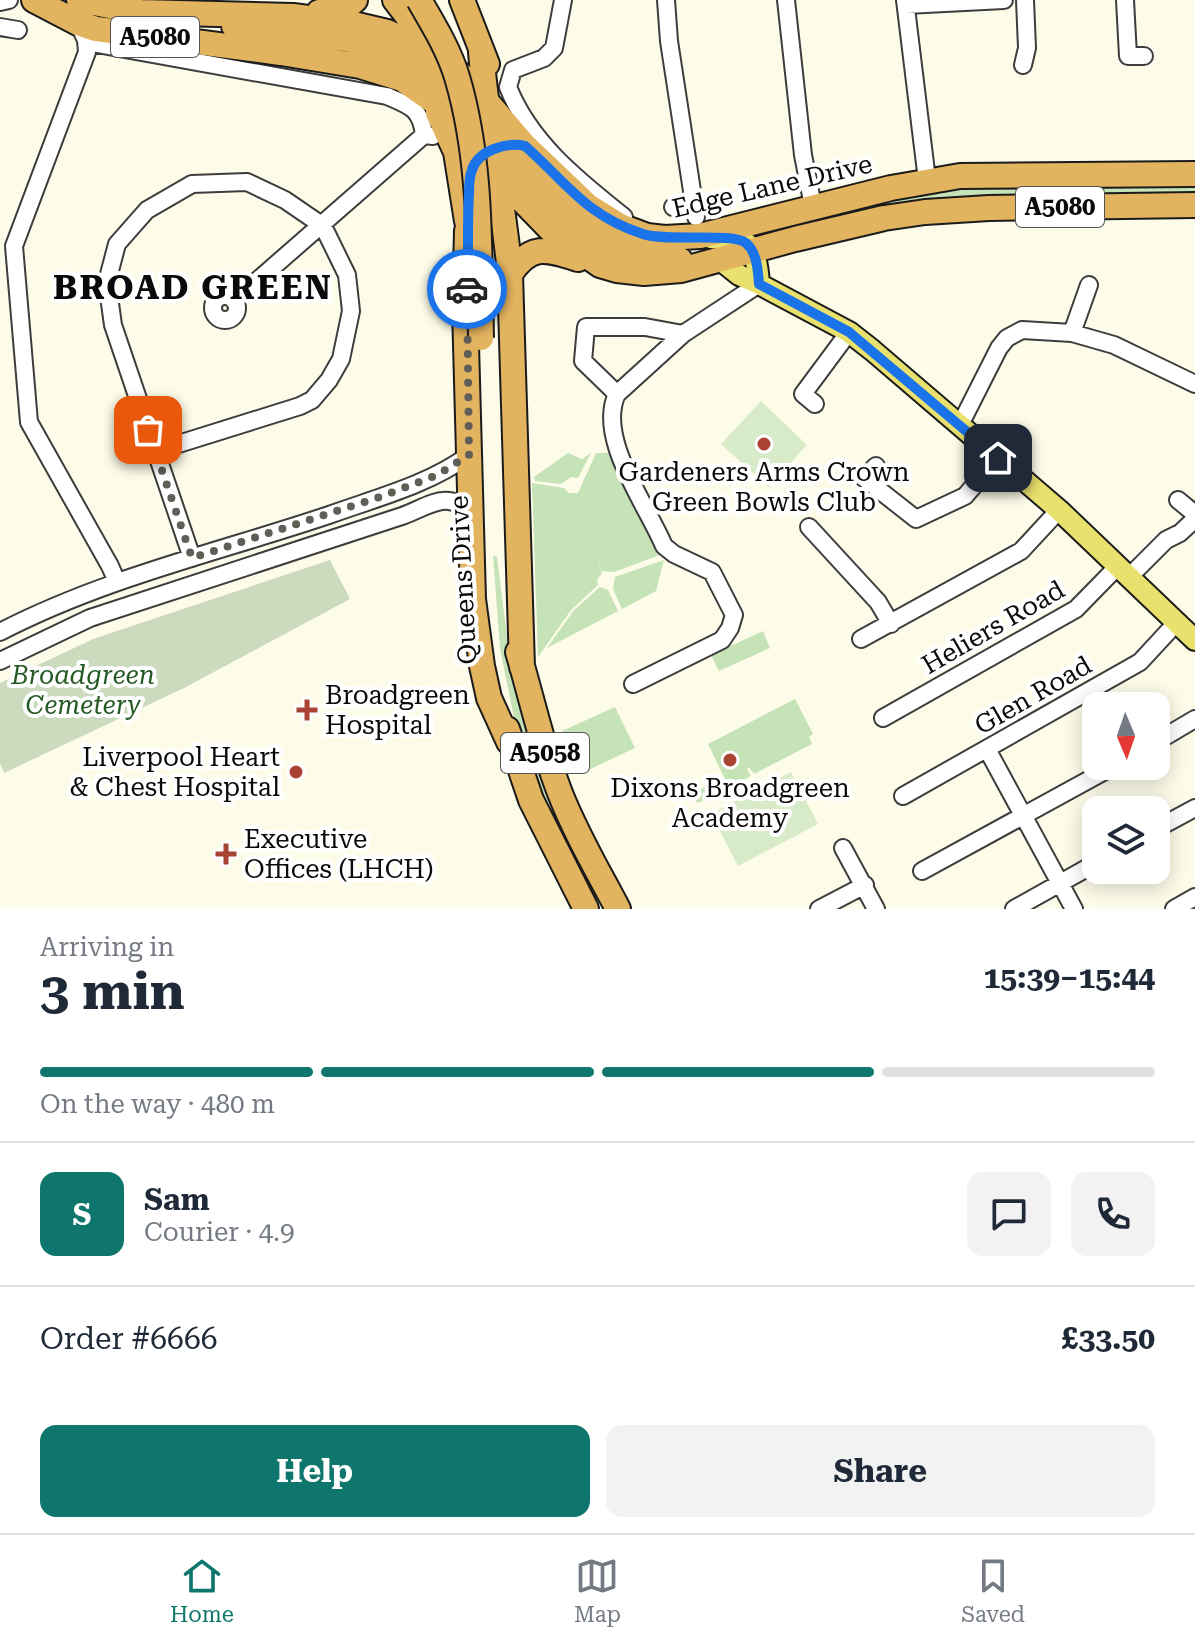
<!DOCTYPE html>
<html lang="en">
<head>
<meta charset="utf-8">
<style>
	:root { --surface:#fff; --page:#f2f2f3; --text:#1f2937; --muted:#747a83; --line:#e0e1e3; --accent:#0f766e }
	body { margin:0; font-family:"Roboto Serif",serif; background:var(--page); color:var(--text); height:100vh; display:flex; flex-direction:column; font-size:30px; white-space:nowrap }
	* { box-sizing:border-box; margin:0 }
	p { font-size:26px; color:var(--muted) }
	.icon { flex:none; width:44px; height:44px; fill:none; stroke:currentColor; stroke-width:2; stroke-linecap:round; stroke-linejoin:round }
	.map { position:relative; height:909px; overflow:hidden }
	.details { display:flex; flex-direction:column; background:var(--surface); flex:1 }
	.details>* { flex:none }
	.needle { width:52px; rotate:178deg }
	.fabs { position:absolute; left:1082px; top:692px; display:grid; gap:16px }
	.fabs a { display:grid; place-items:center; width:88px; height:88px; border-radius:16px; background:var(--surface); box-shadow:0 4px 20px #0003; font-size:40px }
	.pin { position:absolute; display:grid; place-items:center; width:68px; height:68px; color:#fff; margin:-34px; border-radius:16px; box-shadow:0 4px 12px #0006 }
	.courier { position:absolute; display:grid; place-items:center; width:80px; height:80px; margin:-40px; border:6px solid #1a73e8; border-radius:50%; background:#fff; color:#222; box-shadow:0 2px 10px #0007 }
	.head em { font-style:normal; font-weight:700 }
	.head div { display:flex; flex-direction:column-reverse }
	.head { display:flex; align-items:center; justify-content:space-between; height:136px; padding:0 40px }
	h1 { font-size:52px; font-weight:700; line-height:60px }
	.bar { display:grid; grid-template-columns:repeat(4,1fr); gap:12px 8px; align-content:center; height:96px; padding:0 40px }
	.bar i { height:10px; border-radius:6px; background:var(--line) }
	.bar .selected { background:var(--accent) }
	.bar p { grid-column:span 4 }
	.line { display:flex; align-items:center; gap:20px; padding:0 40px; border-top:2px solid var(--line) }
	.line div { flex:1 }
	.round { display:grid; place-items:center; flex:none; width:84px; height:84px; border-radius:16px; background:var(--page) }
	.primary-button { display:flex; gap:16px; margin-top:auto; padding:16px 40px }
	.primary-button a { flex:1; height:92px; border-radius:16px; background:var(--accent); color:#fff; font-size:32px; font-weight:700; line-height:92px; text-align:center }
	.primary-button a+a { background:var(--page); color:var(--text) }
	.tab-bar { display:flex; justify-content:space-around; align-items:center; height:112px; border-top:2px solid var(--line); background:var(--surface); font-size:22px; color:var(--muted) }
	.tab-bar a { display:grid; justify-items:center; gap:4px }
	.tab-bar .selected { color:var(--accent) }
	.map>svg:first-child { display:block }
	.green { fill:#c6e2b7 }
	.cemetery { fill:#ccdbbe }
	.pitch { fill:#d8ebc8 }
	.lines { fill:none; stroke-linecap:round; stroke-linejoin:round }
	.minor-casing { stroke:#3d3d3d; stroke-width:20 }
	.major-casing { stroke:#1b1b1b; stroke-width:24 }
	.highway-casing { stroke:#1b1b1b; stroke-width:28 }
	.minor { stroke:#fff; stroke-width:16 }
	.major { stroke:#e9e16d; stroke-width:20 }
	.highway { stroke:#e3b460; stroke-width:24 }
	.highway-bridge-casing { stroke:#1b1b1b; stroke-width:28; stroke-linecap:butt }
	.highway-bridge { stroke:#e3b460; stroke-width:24 }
	.done { stroke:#5f5f58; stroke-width:8; stroke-dasharray:0 14.4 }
	.route { stroke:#1a73e8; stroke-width:10 }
	.poi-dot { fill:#a94333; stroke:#fff; stroke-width:3 }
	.labels { text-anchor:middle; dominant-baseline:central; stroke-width:8; stroke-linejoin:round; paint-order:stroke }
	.shield { fill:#fff; stroke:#545454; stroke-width:2 }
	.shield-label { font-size:24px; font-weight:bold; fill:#0a0a0a }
	.street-label { font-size:26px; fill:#0a0a0a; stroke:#fff }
	.poi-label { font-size:26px; fill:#0a0a0a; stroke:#fff }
	.park-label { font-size:26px; font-style:italic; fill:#245923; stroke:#fff }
	.district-label { font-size:34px; font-weight:bold; letter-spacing:2px; fill:#0a0a0a; stroke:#fff }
</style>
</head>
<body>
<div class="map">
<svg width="1195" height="909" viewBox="0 0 1195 909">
	<rect width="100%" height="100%" fill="#fdfce9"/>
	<path class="green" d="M 1195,181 L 1195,199 L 811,226 L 808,218 L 932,189 Z
		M 568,453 L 582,459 L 591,453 L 578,478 L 571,477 L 561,484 L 535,481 L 534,477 Z
		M 596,453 L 614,453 L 665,553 L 614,572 L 602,571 L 597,558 L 602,573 L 597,580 L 598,585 L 571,610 L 538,657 L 532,483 L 564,488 L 569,493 L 578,493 Z
		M 493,556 L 497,557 L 508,645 L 518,691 L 598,909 L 524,767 L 500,649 Z
		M 664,560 L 656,591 L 622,609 L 613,589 L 615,577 Z
		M 600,587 L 608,590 L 618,611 L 547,648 L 574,610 Z
		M 763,631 L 770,648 L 719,671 L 711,655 Z
		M 795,699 L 813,734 L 809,737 L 812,744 L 754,774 L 749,767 L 747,769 L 751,776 L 698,803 L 690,795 L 722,778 L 725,779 L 708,744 Z
		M 615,707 L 635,748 L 582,773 L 562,731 Z"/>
	<path class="cemetery" d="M 330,560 L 350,599 L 184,688 L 4,773 L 0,763 L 0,683 L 93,639 Z"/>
	<path class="pitch" d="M 761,401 L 807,445 L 768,487 L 721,444 Z
		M 791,772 L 818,824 L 738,866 L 711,814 Z"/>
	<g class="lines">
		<defs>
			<path id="minor" d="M 563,0 L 554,48 L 544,58 L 513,70 L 508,87 C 530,143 579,181 624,217
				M 666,0 L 669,41 L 696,217
				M 786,0 L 803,155 L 813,206
				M 905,0 L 927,180
				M 1125,0 L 1128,56 L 1144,56
				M 0,2 L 9,0
				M 906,5 L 1004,0
				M 78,23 L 86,40 L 87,52 L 14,246 L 29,422 L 110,566 L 117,582
				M 0,27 L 18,30
				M 97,44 L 387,96 C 411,106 421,109 424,135
				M 1023,65 L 1027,48 L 1025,0
				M 673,207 L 692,202
				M213 308a12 12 0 1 1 24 0a12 12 0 1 1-24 0Z
				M 234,301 L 424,135 L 433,136
				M 1072,333 L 1089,285
				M 617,394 L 583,361 L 586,327 L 645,327 L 683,334
				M 815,404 L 803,394 L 849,332
				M 960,425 L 999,348 L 1007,338 L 1022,330 L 1072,333 L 1114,345 L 1195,384
				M 156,451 L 300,406 L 312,400 L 329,380 L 341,359 L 351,311 L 347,275 L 323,226 L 285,200 L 247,182 L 192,184 L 147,210 L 117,244 L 107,282 L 113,325 L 192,558
				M 876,466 L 864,478 L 916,519 L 965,496 L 998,458
				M 1178,500 L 1195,514
				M 809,527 L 878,602 L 891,624
				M 1129,577 L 1166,540 L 1180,533 L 1195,519
				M 0,632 C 104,578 219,552 329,515 C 376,498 428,485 469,455
				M 861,639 L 1021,551 L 1059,510
				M 0,661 L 90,618 L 402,516 C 430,506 448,488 472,515
				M 633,684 L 722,640 L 730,628 L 734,615 L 712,572 L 674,554 L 664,546 C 647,505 596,438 617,394 L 683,334 L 759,284
				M 883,718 L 1076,609 L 1118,566
				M 1156,742 L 1195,719
				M 987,749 L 1074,909
				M 903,796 L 1140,662 L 1177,622
				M 1156,829 L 1195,808
				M 843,848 L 876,909
				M 922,871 L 1114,766
				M 819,909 L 865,885
				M 1014,909 L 1096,863
				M 1174,909 L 1195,897"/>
			<path id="major" d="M 711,238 C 720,239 729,238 738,239 C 756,243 758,269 759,284
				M 719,259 L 739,275 L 759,284 L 849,332 L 872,350 L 1059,510 L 1195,640"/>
			<path id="highway" d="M 34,0 L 78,23 L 96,29 L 281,53 L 360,66 L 402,79 L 446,110 L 521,199 L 554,233 L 600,265 L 617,270 L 644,273 L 681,270 L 795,239 L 884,218 L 925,212 L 989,208 L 1195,205
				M 79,0 L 140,12 L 293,16 L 353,24 L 387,32 L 419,46 L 468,80 L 525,146 L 588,206 L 620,226 L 647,236 L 665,238 L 700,236 L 891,188 L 960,176 L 1195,174
				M 395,0 L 435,52
				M 462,0 L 487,64
				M 319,12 L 347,7 L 355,0
				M 234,26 C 280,36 330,32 376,46 C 404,55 426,75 450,92
				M 481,52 C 487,126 503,199 510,274 L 522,667
				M 438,113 L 456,152 L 467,221
				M 506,144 C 561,221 583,248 680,260
				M 467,231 L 465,308 L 473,599 L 482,666 L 489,698 L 509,742
				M 510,274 C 531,243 547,249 578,259
				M 518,652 C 532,699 542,747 560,793 C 576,834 598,871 618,909
				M 507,729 L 531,800 L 586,909"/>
		</defs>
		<use href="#minor" class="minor-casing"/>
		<use href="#major" class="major-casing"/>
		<use href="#highway" class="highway-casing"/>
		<use href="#minor" class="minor"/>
		<use href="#major" class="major"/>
		<use href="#highway" class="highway"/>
		<defs>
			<path id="highway-bridge" d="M 419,0 C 433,24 449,50 457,77 C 482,161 479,251 481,338"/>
		</defs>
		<use href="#highway-bridge" class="highway-bridge-casing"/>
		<use href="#highway-bridge" class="highway-bridge"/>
	</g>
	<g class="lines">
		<path class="done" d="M 148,430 L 192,558 L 383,496 L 437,475 L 469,455 L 467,289"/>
		<path class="route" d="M 467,289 C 469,257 467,226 469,194 C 469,186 469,177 472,170 C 478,150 507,142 525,146 C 567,183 586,216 643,234 C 666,242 733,232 746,243 C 757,252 758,271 759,284 L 849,332 L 998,458"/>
	</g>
	<g class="poi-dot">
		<circle cx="764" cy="444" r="8"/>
		<path d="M303 698h8v8h8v8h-8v8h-8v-8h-8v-8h8z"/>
		<circle cx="730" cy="760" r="8"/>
		<circle cx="296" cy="772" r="8"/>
		<path d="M222 842h8v8h8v8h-8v8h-8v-8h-8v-8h8z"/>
	</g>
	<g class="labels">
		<g class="shield">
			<rect x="111" y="17" width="88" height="40" rx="6"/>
			<rect x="1016" y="187" width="88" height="40" rx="6"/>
			<rect x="501" y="733" width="88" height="40" rx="6"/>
		</g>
		<g class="shield-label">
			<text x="155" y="37">A5080</text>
			<text x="1060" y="207">A5080</text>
			<text x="545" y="753">A5058</text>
		</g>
		<g class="street-label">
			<text transform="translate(772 186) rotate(-13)">Edge Lane Drive</text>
			<text transform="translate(463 580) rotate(-93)">Queens Drive</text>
			<text transform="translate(993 627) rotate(-30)">Heliers Road</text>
			<text transform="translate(1033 695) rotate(-30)">Glen Road</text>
		</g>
		<g class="poi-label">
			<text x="764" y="472">Gardeners Arms Crown<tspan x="764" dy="30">Green Bowls Club</tspan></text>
			<text x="325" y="695" text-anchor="start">Broadgreen<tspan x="325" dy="30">Hospital</tspan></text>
			<text x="280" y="757" text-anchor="end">Liverpool Heart<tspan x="280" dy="30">&amp; Chest Hospital</tspan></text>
			<text x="730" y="788">Dixons Broadgreen<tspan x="730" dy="30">Academy</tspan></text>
			<text x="244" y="839" text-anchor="start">Executive<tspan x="244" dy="30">Offices (LHCH)</tspan></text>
		</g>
		<g class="park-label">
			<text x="83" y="675">Broadgreen<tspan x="83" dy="30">Cemetery</tspan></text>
		</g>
		<g class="district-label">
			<text x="193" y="287">BROAD GREEN</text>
		</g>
	</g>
</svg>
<div class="fabs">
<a><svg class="needle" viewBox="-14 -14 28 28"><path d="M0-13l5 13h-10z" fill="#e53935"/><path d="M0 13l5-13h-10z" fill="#747a83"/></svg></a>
<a><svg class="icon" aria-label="layers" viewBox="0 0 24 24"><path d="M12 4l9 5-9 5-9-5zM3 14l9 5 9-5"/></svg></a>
</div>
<div class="pin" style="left:148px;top:430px;background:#ea580c"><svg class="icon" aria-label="bag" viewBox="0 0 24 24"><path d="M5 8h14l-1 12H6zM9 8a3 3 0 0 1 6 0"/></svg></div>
<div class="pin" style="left:998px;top:458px;background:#1f2937"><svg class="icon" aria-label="home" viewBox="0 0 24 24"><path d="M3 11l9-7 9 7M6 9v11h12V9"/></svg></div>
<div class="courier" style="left:467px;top:289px"><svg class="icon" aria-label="car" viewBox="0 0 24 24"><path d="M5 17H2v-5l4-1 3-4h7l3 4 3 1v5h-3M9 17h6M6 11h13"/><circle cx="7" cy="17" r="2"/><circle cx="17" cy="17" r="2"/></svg></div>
</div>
<section class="details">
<div class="head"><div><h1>3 min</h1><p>Arriving in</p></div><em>15:39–15:44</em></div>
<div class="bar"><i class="selected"></i><i class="selected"></i><i class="selected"></i><i></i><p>On the way · 480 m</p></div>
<div class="line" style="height:144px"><b class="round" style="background:var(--accent);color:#fff">S</b><div><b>Sam</b><p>Courier · 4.9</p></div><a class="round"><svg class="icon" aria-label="chat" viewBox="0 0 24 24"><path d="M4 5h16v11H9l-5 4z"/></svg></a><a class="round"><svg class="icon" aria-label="phone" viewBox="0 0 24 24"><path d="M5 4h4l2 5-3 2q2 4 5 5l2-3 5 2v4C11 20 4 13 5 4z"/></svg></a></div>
<div class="line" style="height:104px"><div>Order #6666</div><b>£33.50</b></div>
<div class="primary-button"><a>Help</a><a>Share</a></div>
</section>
<nav class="tab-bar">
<a class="selected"><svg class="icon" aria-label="home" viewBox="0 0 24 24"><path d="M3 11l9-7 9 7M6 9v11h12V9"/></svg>Home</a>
<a><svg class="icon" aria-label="map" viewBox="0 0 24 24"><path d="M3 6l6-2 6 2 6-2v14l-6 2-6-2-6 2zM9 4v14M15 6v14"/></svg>Map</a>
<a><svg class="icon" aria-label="saved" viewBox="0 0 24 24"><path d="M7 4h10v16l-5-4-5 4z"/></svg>Saved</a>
</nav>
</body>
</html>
